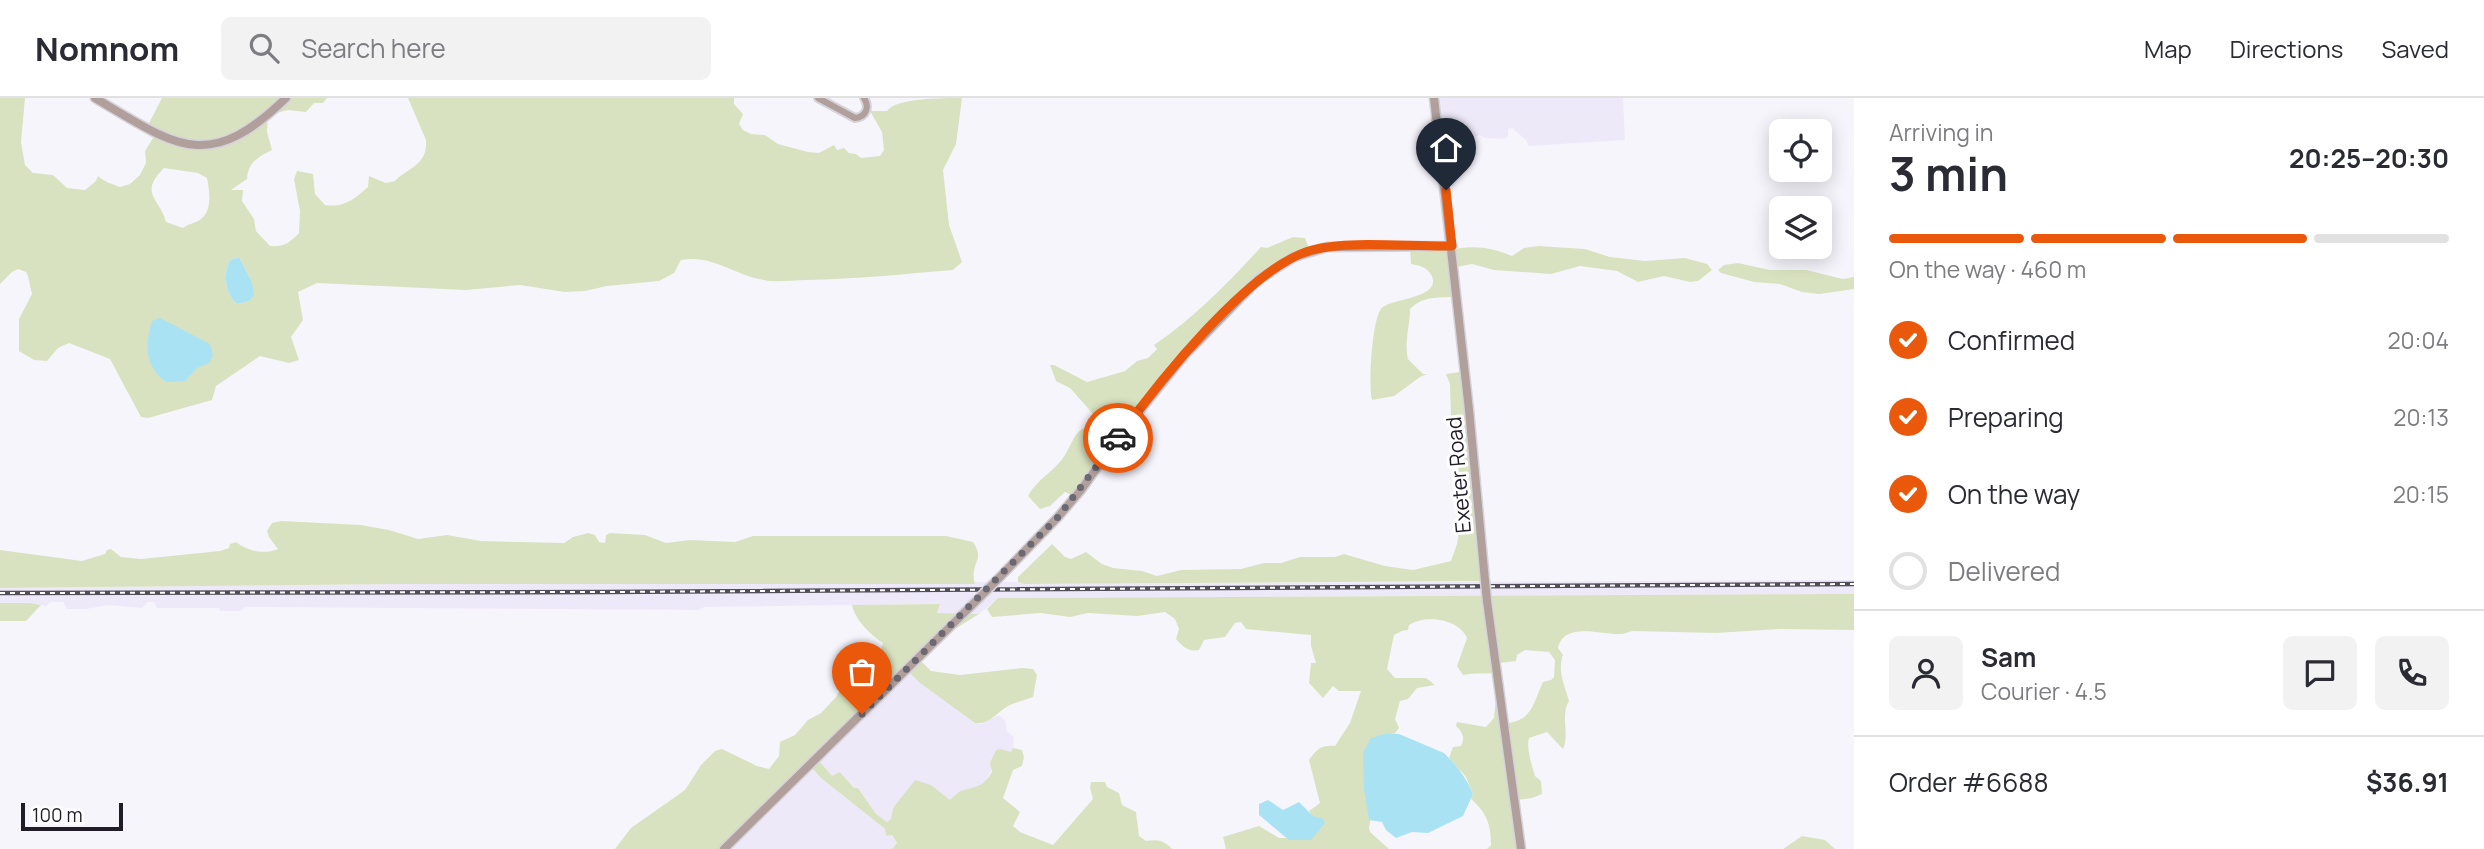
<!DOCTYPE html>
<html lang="en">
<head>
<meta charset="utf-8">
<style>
	:root { --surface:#fff; --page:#f2f2f3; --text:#2b2b33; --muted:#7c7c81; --line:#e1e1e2; --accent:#ea580c }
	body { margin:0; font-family:Manrope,sans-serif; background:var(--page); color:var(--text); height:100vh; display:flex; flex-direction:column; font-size:26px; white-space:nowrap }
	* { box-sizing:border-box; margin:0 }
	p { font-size:23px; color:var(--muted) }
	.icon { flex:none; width:38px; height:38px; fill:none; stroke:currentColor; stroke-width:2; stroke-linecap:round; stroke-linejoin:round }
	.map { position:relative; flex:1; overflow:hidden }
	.sheet { display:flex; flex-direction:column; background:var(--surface); width:630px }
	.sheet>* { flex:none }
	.tools { position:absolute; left:1769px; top:21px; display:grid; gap:14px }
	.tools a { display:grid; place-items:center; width:63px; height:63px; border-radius:10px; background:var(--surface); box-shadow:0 4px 18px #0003; font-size:35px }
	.scale { position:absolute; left:21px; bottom:18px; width:102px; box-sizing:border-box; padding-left:7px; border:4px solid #201c28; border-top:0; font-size:19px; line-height:24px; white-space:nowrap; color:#201c28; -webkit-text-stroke:5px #fff; paint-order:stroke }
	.pin { position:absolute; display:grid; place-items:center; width:60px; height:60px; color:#fff; margin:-72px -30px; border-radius:50% 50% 50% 0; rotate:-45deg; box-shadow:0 0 7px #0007 }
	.pin .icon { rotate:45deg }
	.courier { position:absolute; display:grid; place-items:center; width:70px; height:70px; margin:-35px; border:5px solid #ea580c; border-radius:50%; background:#fff; color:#222; box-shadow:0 2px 9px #0007 }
	.summary em { font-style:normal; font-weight:700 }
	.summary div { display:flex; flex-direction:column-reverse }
	.summary { display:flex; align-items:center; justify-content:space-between; height:119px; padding:0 35px }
	h1 { font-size:46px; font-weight:700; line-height:52px }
	.bar { display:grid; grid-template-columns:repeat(4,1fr); gap:10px 7px; align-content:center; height:84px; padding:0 35px }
	.bar i { height:9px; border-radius:5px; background:var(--line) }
	.bar .active { background:var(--accent) }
	.bar p { grid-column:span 4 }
	.line { display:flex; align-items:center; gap:18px; padding:0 35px; border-top:2px solid var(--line) }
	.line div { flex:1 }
	.round { display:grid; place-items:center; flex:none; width:74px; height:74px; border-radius:10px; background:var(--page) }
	ol { padding:0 35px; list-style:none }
	li { display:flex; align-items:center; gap:21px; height:77px }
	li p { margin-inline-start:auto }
	li .icon { padding:7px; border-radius:50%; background:var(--accent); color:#fff; stroke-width:4 }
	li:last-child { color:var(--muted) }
	li i { width:38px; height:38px; border:4px solid var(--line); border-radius:50% }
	header { display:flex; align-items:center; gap:42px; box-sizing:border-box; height:98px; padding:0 35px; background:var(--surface); border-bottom:2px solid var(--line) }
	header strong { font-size:33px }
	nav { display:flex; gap:38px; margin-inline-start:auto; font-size:24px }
	.search { width:490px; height:63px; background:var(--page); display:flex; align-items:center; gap:18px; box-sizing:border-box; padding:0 24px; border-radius:10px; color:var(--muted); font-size:26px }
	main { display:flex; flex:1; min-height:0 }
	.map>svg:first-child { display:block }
	.built { fill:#eee9f9 }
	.green { fill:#d9e2c0; fill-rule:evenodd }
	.water { fill:#a9e2f3 }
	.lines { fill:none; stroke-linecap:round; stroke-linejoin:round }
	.minor-casing { stroke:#d5d2da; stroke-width:10 }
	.tertiary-casing { stroke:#d5d2da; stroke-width:11 }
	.minor { stroke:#b09f9b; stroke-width:6 }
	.tertiary { stroke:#b09f9b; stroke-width:8 }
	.rail-casing { stroke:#524e59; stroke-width:4.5 }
	.rail { stroke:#fff; stroke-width:2; stroke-dasharray:5; stroke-linecap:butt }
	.tertiary-bridge-casing { stroke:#d5d2da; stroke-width:11; stroke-linecap:butt }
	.tertiary-bridge { stroke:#b09f9b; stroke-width:8 }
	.done { stroke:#6b6872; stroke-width:7; stroke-dasharray:0 12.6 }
	.route { stroke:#ea580c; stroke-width:9 }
	.labels { text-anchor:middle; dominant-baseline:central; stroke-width:6; stroke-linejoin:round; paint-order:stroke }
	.street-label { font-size:21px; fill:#201c28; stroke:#fff }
</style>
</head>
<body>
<header>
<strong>Nomnom</strong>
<div class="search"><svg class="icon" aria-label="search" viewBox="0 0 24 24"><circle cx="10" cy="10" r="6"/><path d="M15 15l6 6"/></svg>Search here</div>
<nav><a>Map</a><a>Directions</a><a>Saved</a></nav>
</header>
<main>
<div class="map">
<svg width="1854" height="751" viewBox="0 0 1854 751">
	<rect width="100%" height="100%" fill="#f7f5fc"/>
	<path class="built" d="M 1436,0 L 1623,0 L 1625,42 L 1529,48 L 1526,42 L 1512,30 L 1508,31 L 1508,38 L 1504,41 L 1484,40 L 1480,37 L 1465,42 L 1456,38 L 1441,41 Z
		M 1854,482 L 1854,496 L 999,500 L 979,516 L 937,515 L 940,506 L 704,509 L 699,512 L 245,509 L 240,513 L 220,513 L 219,510 L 157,510 L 154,504 L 148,504 L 142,510 L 108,507 L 86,511 L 67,511 L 63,504 L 50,504 L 46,508 L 30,505 L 0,505 L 0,490 L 399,486 L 1018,484 L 1024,486 Z
		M 908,573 L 975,625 L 981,626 L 999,617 L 1005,622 L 1007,633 L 1014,639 L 1013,652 L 1011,654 L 1001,651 L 986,683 L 973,691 L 957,695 L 950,703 L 931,687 L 912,688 L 893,710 L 891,721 L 887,724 L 883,723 L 876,716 L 858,690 L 854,690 L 840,674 L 832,679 L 819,663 Z
		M 811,669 L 821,680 L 885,731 L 887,738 L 892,737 L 897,746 L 892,751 L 724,751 Z"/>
	<path class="green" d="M 0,0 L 25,0 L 21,44 L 25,67 L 33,75 L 53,77 L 67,90 L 85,92 L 96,83 L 98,78 C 104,84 113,86 120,89 L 130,86 L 140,77 L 146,65 L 145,53 L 155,37 L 147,29 L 162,0 L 327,0 L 323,5 L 314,5 L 306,14 L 288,12 L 268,17 L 267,34 L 272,52 C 258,59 248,64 247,81 L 231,92 L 243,92 L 242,103 L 254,121 L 256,133 L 270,148 C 285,149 289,145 299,135 L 300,113 L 294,81 L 297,73 L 313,76 L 315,96 L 325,107 C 343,110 355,101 368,89 L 369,78 L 386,85 L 395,83 C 407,70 428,68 426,42 L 408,0 L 734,0 L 734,6 L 743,16 L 739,26 L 743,32 L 751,36 L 765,37 L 778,46 L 808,54 L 819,55 L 834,47 L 837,52 L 844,50 L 849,55 L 856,56 L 861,60 L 880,58 L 884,52 L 882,34 L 870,13 L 887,13 C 895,0 942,0 962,0 L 956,46 L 943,72 L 949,127 L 962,164 L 953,172 C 905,176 856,181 807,182 C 793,182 777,185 764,182 C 734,177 712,156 681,162 L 674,175 L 659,183 L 607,188 L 585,193 L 565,194 L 520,187 L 466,192 L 317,185 L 298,194 L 303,222 L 291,239 L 299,262 L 289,265 L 260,258 L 216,288 L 212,302 L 148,320 L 141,319 L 110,261 L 69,245 L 58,250 L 47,263 L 34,262 L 19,253 L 19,221 L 32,196 L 28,178 L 26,174 L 18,171 L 12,174 L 0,186 ZM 164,70 L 198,75 L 207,80 C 209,92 214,114 198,123 C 192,126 188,126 183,130 L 166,124 C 160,100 138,96 164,70 ZM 239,159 L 252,184 L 249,203 L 237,206 C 225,197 223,175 230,162 Z
		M 1293,139 L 1305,140 L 1310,153 L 1258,182 L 1182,260 L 1095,378 L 1082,399 L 1081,401 L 1065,394 L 1050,408 L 1040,411 L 1028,398 C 1038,380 1054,374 1065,357 C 1072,346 1074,333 1088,328 L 1098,333 L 1106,326 L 1105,319 L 1094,317 L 1070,290 L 1056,283 L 1050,267 L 1054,267 L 1087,284 L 1125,273 L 1137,263 L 1148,260 L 1157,251 L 1154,247 C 1194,220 1229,184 1261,149 L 1267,150 Z
		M 1452,148 L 1455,151 C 1476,147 1493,150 1512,158 L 1524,150 L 1538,148 L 1585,151 L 1610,159 L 1645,163 L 1685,160 L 1707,166 L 1712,172 L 1698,183 L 1690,184 L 1664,178 L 1638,184 L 1617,173 L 1580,168 L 1551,176 L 1494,172 L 1472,166 L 1457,169 L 1459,198 C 1440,201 1425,196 1410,211 C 1410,228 1404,244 1408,261 L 1423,276 L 1427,276 L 1420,279 L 1394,298 L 1372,302 C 1368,288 1372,222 1381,211 C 1388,200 1447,201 1430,175 C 1426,169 1418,167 1411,166 L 1410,149 Z
		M 1738,165 L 1770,172 L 1806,172 L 1843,181 L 1854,179 L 1854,191 L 1819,196 L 1802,194 L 1780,186 L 1754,184 L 1721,175 L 1718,172 L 1724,167 Z
		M 1467,273 L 1488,483 L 1024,486 L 1018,484 L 1018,479 L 1052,446 L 1065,459 L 1071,461 L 1086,454 L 1102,466 L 1113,470 L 1142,473 L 1157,478 L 1181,472 L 1241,471 L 1264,465 L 1281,465 L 1300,459 L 1335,459 L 1344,456 L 1385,468 L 1413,472 L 1451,463 L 1457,446 L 1461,423 L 1457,404 L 1459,347 L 1451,321 L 1450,286 L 1446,276 Z
		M 281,423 L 361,427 L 389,432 L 418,441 L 447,437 L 481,443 L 564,445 L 573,439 L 588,435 L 595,437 L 599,444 L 605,445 L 606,437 L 610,435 L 645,437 L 666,445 L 690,442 L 735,444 L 753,438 L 946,438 L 973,444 C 986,463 969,464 975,486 L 399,486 L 0,490 L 0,452 L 82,463 L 105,456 L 107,452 L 111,451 L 121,459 L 141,461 L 220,453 L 229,450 L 230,446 L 236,444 C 248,453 263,457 278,451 L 269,439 L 267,433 L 272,425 Z
		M 1854,496 L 1854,532 L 1780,531 L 1716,535 L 1632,533 C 1628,534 1624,536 1620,536 C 1602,537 1564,523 1558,550 L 1563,557 C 1557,573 1565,588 1569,603 C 1560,618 1570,636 1563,651 L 1547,634 L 1529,640 C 1526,651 1532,667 1535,678 L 1541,683 L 1542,696 L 1532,700 L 1517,702 L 1523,751 L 1487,751 L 1491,747 C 1491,727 1487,715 1471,701 L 1473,696 L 1466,679 L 1449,660 L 1453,649 L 1461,648 C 1465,640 1463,634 1456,628 L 1457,624 L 1486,629 L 1494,620 L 1496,599 L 1503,598 L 1507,625 C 1533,622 1533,605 1543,584 L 1551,582 L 1554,579 L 1555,562 L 1549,554 L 1525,552 L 1517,557 L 1516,563 L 1500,565 L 1501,574 C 1487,577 1475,574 1463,577 L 1457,568 L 1467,540 C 1459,521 1426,516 1409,527 L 1408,532 L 1402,533 L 1394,537 L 1387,571 L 1395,580 L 1426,580 L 1435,587 L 1417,590 L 1408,601 L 1400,603 L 1395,621 L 1399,630 L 1395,635 L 1387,635 L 1369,730 L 1370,734 L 1389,751 L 1226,751 L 1223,739 L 1259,728 L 1279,740 L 1287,740 L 1312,718 L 1309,713 L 1320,705 L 1309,662 C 1317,651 1321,647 1335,648 L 1350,625 L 1361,593 L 1339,593 L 1333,588 L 1323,600 L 1309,585 L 1311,565 L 1316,565 L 1311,548 L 1311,537 L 1246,531 L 1241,524 L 1235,525 L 1225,539 L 1204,542 L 1199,552 C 1188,554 1183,549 1176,541 L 1179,531 L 1175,521 L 1165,514 L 1137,518 L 1088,515 L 1070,519 L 1041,515 L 992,519 L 987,511 L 998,500 Z
		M 0,505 L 30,505 L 41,507 L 26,523 L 0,523 Z
		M 940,506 L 937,515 L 979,516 L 939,541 L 919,561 L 931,573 L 960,577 L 1022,570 L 1033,571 L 1037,577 L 1033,599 C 1025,602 1017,604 1010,607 C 997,613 991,627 975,625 L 920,585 L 907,572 L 819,663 L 832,678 L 840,674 L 854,690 L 858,690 L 876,716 L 887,724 L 891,721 L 893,710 L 915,682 L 931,687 L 950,702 C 954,699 958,693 964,692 C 979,688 983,688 992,674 L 990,665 L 996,652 L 1001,651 L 1011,654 L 1013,650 L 1022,652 L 1024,659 L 1022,668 L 1013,672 L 1003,700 L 1020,714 L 1013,728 L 1020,734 L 1053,747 L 1093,701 L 1090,690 L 1091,684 L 1105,684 L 1107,689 L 1119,695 L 1122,707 L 1136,714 L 1139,738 L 1146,743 C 1157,741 1164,742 1172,751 L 892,751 L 897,745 L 892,737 L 886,738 L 885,731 L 821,680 L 811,669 L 724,751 L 615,751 L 631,730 L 685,692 L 701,667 L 715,653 L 722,651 L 757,668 L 769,671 L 779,658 L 780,644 L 795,637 L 808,622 L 821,615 L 836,599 L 848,577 L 880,554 L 883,545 C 870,536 855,522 852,507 Z
		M 1802,738 L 1825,742 L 1835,751 L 1783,751 Z"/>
	<path class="water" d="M 239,159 L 252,184 L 254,197 L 249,203 L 237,206 C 225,197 223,175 230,162 Z
		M 160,220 L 210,246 L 213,257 L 209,265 L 197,270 L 185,283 L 166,284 C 144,268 145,246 152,223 Z
		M 1388,635 L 1399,636 L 1444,655 C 1457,668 1466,679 1473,696 L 1463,718 L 1428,735 L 1412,734 L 1396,740 L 1386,732 L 1382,724 L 1369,722 L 1364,691 L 1363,655 L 1371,640 Z
		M 1268,702 L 1283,712 L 1299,704 L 1313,718 L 1323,721 L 1325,725 L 1311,742 L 1289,742 L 1259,717 L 1259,706 Z"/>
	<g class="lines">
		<defs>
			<path id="minor" d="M 818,0 L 855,20 C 866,19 870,9 864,0"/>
			<path id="tertiary" d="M 95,0 C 176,48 208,76 286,0
				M 1434,0 L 1469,312 L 1485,483
				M 996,483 L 1058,419 L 1081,392 L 1124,332 L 1184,258 L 1258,182 L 1294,159 L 1327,149 L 1452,148
				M 1487,503 L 1521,751
				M 724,751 L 971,508"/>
		</defs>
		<use href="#minor" class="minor-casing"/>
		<use href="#tertiary" class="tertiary-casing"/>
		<use href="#minor" class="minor"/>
		<use href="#tertiary" class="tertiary"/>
		<defs>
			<path id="rail" d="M 0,495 L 606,494 L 1854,486"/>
		</defs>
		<use href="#rail" class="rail-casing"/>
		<use href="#rail" class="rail"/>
		<defs>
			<path id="tertiary-bridge" d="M 1485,483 L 1487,503
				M 971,508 L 996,483"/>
		</defs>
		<use href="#tertiary-bridge" class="tertiary-bridge-casing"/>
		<use href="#tertiary-bridge" class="tertiary-bridge"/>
	</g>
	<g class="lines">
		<path class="done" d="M 862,616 L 1058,419 L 1118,340"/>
		<path class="route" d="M 1118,340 C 1157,286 1249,169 1312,152 C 1350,142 1411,149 1452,148 L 1446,92"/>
	</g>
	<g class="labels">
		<g class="street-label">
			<text transform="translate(1458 377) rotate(-95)">Exeter Road</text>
		</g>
	</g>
</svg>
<div class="tools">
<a><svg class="icon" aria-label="locate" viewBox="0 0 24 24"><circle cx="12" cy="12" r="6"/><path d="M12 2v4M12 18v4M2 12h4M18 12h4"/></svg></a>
<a><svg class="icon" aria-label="layers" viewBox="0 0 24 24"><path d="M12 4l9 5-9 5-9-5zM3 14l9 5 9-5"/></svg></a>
</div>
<div class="scale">100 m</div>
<div class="pin" style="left:862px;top:616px;background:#ea580c"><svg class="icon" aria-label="bag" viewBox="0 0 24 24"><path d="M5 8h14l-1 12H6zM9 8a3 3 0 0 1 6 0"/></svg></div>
<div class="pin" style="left:1446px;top:92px;background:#1f2937"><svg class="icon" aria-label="home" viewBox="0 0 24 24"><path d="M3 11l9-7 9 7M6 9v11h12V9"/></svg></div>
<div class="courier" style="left:1118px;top:340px"><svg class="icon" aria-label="car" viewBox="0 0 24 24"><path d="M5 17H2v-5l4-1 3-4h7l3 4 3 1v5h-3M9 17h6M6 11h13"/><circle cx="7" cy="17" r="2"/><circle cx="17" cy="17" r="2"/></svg></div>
</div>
<section class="sheet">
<div class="summary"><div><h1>3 min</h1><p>Arriving in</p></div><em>20:25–20:30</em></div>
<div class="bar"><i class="active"></i><i class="active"></i><i class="active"></i><i></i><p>On the way · 460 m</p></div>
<ol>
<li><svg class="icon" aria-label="check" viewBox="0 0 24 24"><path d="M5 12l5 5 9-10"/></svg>Confirmed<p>20:04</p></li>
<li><svg class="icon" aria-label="check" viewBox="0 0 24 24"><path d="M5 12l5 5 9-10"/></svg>Preparing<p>20:13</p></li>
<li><svg class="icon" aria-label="check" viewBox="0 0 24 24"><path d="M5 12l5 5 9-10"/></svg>On the way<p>20:15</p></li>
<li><i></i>Delivered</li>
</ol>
<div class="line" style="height:126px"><a class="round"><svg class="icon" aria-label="person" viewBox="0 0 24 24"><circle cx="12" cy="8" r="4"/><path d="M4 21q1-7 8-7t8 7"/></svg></a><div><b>Sam</b><p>Courier · 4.5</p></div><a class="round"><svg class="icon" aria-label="chat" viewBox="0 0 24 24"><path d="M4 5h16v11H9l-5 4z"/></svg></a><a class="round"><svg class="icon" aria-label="phone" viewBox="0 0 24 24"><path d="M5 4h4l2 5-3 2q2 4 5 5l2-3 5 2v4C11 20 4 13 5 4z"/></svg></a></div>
<div class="line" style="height:91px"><div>Order #6688</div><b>$36.91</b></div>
</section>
</main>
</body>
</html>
